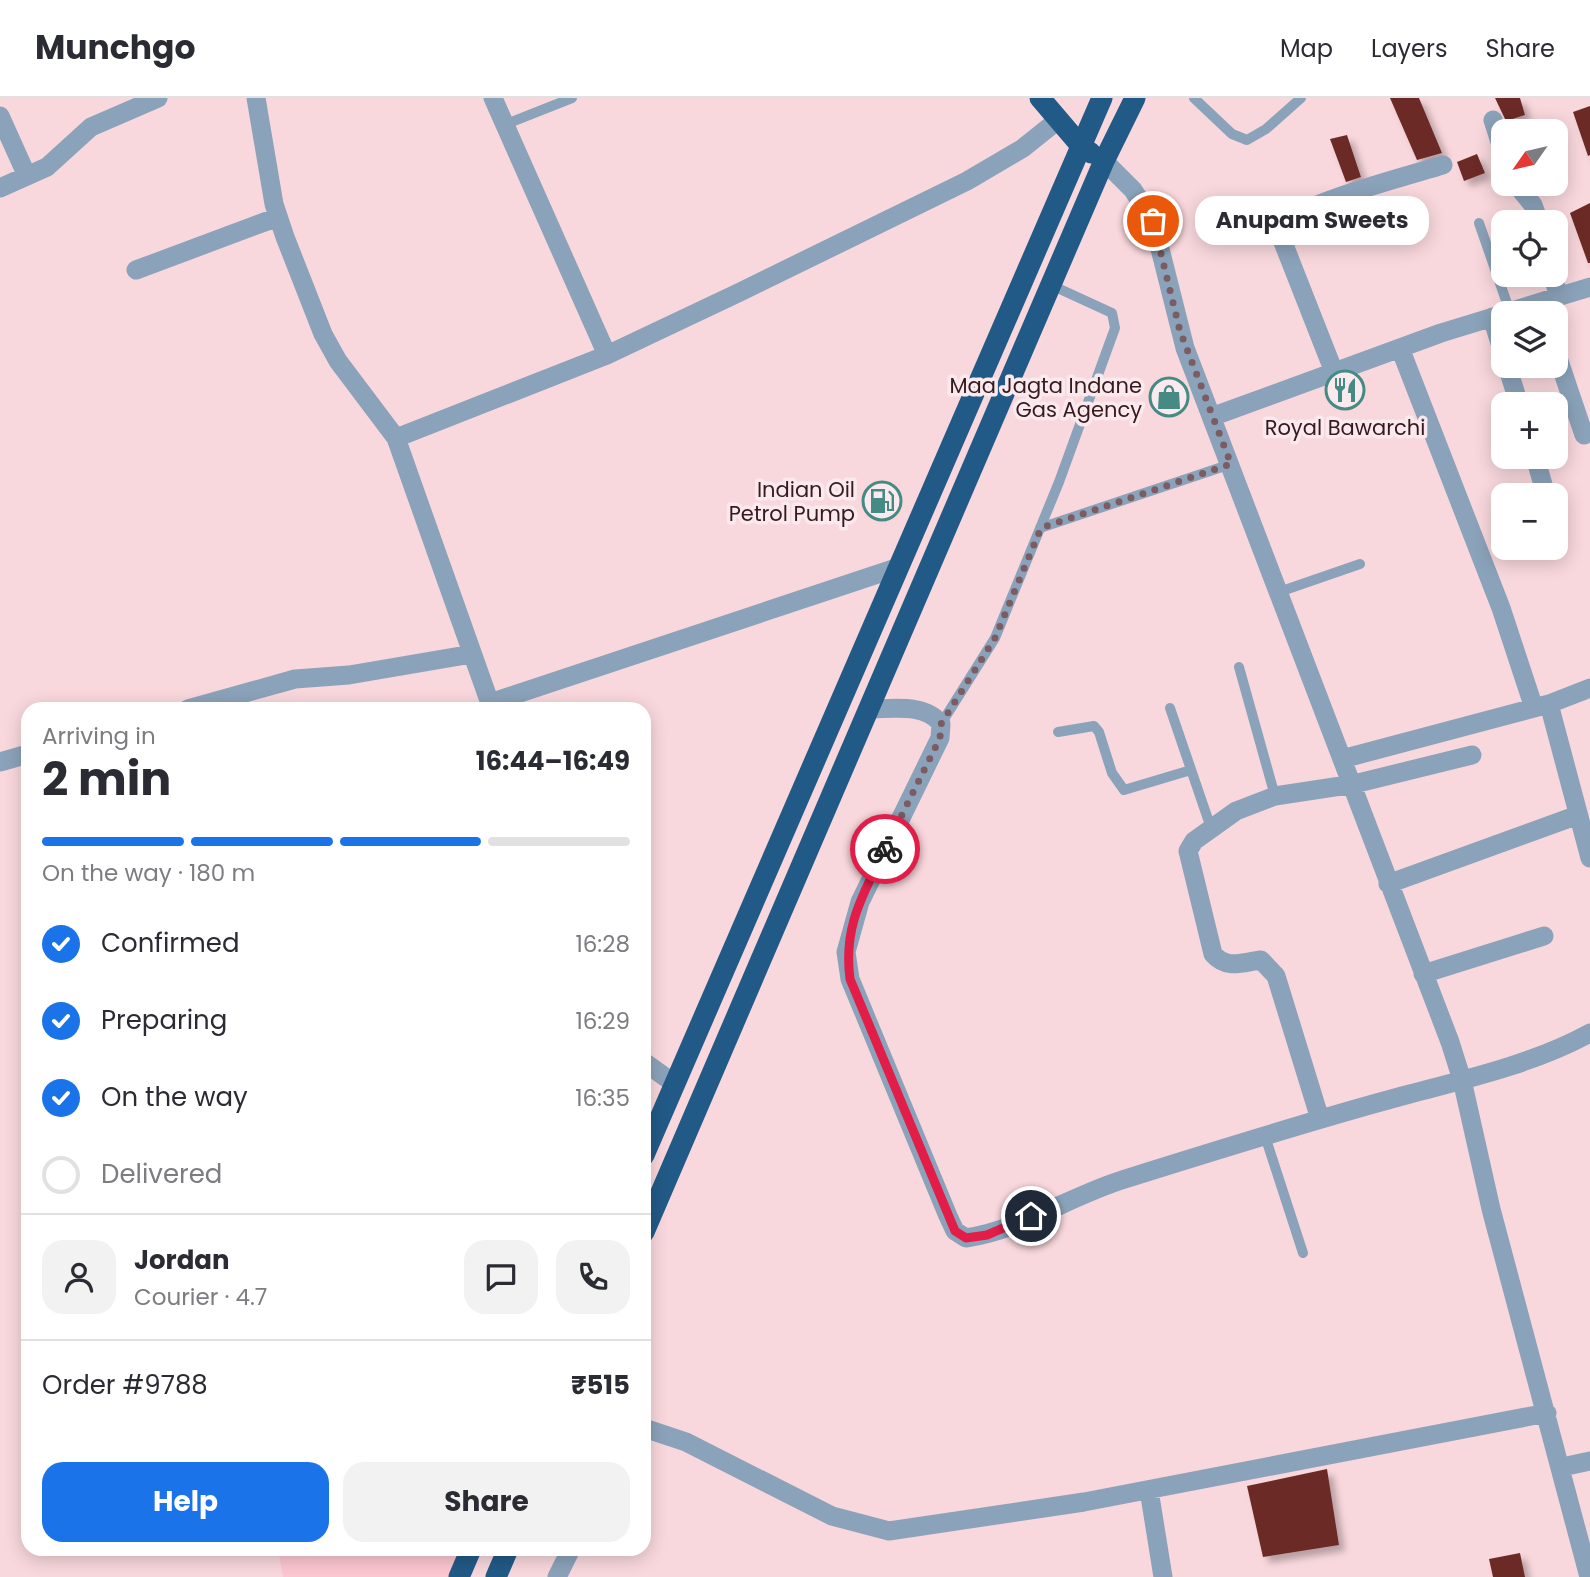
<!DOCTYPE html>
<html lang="en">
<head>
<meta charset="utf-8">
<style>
	:root { --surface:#fff; --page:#f2f2f3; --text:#2b2b33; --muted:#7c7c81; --line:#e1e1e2; --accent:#1a73e8 }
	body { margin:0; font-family:Poppins,sans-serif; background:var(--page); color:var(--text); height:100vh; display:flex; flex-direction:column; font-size:26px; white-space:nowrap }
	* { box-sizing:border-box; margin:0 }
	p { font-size:23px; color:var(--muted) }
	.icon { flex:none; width:38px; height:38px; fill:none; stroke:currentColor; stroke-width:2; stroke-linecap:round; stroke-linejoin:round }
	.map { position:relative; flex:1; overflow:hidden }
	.panel { position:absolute; left:21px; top:604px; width:630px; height:854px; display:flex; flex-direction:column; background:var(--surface); border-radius:21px; box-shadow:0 4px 18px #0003 }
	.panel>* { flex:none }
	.needle { width:46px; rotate:236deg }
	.controls { position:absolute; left:1491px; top:21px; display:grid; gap:14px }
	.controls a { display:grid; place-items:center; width:77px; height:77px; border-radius:14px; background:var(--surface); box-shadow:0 4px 18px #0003; font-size:35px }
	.pin { position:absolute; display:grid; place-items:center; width:60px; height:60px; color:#fff; margin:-30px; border:4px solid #fff; border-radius:50%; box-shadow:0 2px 7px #0007 }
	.courier { position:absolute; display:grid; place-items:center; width:70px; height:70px; margin:-35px; border:5px solid #e11d48; border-radius:50%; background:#fff; color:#222; box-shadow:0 2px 9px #0007 }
	.bubble { position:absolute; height:49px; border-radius:21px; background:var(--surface); box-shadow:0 4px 18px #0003; font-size:23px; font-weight:700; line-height:49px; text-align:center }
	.overview em { font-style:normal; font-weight:700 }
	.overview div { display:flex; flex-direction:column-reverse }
	.overview { display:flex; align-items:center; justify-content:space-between; height:119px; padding:0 21px }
	h1 { font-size:46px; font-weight:700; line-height:52px }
	.bar { display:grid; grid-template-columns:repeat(4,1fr); gap:10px 7px; align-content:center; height:84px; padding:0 21px }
	.bar i { height:9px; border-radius:5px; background:var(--line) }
	.bar .current { background:var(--accent) }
	.bar p { grid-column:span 4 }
	.line { display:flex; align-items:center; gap:18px; padding:0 21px; border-top:2px solid var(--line) }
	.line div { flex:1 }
	.round { display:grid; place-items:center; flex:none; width:74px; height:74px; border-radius:21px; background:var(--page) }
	ol { padding:0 21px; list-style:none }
	li { display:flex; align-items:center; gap:21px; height:77px }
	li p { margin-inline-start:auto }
	li .icon { padding:7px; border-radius:50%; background:var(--accent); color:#fff; stroke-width:4 }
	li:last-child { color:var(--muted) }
	li i { width:38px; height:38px; border:4px solid var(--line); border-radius:50% }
	.primary-button { display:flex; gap:14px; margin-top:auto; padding:14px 21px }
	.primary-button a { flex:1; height:80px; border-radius:21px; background:var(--accent); color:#fff; font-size:28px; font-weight:700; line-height:80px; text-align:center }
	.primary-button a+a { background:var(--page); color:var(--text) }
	header { display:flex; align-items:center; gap:42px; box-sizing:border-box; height:98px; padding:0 35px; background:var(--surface); border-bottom:2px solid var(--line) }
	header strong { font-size:33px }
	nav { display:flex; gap:38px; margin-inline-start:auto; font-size:24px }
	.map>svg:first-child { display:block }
	.built { fill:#fdc7d1 }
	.building { fill:#6c2b26; filter:url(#shadow) }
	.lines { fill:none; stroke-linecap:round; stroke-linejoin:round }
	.lane { stroke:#8ba3ba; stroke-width:10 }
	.street { stroke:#8ba3ba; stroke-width:19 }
	.highway { stroke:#225a87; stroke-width:21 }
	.done { stroke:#7b5c62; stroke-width:7; stroke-dasharray:0 12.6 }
	.route { stroke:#e11d48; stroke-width:9 }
	.labels { text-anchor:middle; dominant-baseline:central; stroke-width:7; stroke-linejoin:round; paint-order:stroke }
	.poi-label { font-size:21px; fill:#371a20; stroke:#fbeaed; text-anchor:end }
</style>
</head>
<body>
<header>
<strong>Munchgo</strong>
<nav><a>Map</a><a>Layers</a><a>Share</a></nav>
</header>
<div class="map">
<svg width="1590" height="1479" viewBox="0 0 1590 1479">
	<defs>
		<filter id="shadow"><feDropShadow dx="6" dy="6" stdDeviation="3.5" flood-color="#0004"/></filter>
	</defs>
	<rect width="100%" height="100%" fill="#f9d8dd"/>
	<path class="built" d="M 278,1451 L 461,1451 L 453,1479 L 283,1479 Z"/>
	<path class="building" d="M 1390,0 L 1419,0 L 1442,55 L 1417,62 Z
		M 1495,0 L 1520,0 L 1525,17 L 1506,23 Z
		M 1590,8 L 1590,57 L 1588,58 L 1573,14 Z
		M 1347,37 L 1361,79 L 1346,84 L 1330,41 Z
		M 1477,56 L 1485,75 L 1464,83 L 1457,64 Z
		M 1590,105 L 1590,165 L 1588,165 L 1570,115 Z
		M 1327,1371 L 1339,1447 L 1263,1459 L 1247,1388 Z
		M 1520,1455 L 1525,1479 L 1493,1479 L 1489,1461 Z"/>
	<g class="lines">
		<path class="lane" d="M 1194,0 L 1232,36 L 1247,42 L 1266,31 L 1301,0
			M 504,27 L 572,0
			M 1479,125 L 1510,214
			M 1040,430 L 1231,366
			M 1279,494 L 1360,466
			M 1239,569 L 1275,698
			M 1170,610 L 1211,730
			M 941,626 L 995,540 L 1059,384 L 1115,230 L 1112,215 L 1051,187
			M 1058,634 L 1094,628 L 1099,634 L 1112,675 L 1124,692 L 1191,672
			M 1265,1038 L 1303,1155"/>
		<path class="street" d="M 256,0 L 274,106 L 285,139 L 323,236 L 338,263 L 396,340 L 492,611
			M 493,0 L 607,257
			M 0,18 L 27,78
			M 1493,22 L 1503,53
			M 1104,63 L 1133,92 L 1153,123 L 1185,250 L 1450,944 L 1462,982 L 1491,1111 L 1589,1479
			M 1516,86 L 1533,107 L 1539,124
			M 0,90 L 47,69 L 91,29 L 158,0
			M 136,172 L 278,119
			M 1552,177 L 1559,198
			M 1505,215 L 1590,189
			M 1492,219 L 1503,255
			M 1400,250 L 1501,510 L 1534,610
			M 1556,254 L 1584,337
			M 1507,268 L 1519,306
			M 1334,274 L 1277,129 C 1295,107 1411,77 1443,67
			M 1214,318 L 1441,235 L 1503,216
			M 396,340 L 607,257 L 738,195 L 967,83 L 1023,50 L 1058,22
			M 1535,359 L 1546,397
			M 490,605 L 899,469
			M 1549,606 L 1590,760
			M 188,611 L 295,581 L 349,577 L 472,556
			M 869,611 C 893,611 925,605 941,626 L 940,640 L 860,804 L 846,854 L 850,881 L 948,1118 L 955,1133 L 966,1140 C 1021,1132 1072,1097 1125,1081 C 1211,1054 1297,1027 1384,1003 C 1452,984 1528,969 1590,935
			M 1342,661 L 1549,606 L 1590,590
			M 0,664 L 28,656
			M 1388,786 L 1578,717
			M 1423,876 L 1544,838
			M 644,964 L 675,986
			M 1320,1021 L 1276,878 L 1261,862 C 1243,864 1227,872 1213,856 L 1188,753 L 1194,743 L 1236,713 L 1275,698 L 1354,686 L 1472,657
			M 644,1330 L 686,1344 L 832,1418 L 889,1433 L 1084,1404 L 1547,1315
			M 1562,1369 L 1590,1363
			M 1149,1392 L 1163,1479
			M 557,1479 L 571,1451"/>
		<path class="highway" d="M 1040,0 L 1081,48 L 1091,55
			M 644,1057 L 1102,0
			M 644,1134 L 1104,63 L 1135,0
			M 459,1479 L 471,1451
			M 496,1479 L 508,1451"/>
	</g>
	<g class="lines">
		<path class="done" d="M 885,751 L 940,640 L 941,626 L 995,540 L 1041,430 L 1231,366 L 1180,233 L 1153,123"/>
		<path class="route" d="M 885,751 C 863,797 843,828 850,881 L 955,1133 L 966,1140 L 987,1137 L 1031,1118"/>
	</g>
	<defs>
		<symbol id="restaurant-ring" viewBox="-11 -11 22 22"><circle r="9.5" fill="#fbeaed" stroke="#458b84" stroke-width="1.5"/><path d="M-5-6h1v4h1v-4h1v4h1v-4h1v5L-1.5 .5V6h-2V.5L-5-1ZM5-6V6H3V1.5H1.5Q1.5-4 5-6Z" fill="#458b84"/></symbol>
		<symbol id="shop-ring" viewBox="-11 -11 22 22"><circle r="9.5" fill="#fbeaed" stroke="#458b84" stroke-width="1.5"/><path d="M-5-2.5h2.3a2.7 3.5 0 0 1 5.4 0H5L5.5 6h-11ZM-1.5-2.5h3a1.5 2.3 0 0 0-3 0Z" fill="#458b84"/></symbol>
		<symbol id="fuel-ring" viewBox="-11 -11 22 22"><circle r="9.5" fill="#fbeaed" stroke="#458b84" stroke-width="1.5"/><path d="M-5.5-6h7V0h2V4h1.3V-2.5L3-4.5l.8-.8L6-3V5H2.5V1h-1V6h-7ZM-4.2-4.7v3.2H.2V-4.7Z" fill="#458b84"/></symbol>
	</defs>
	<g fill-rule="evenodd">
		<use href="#restaurant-ring" x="1323" y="270" width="44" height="44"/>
		<use href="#shop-ring" x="1147" y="277" width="44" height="44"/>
		<use href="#fuel-ring" x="860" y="381" width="44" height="44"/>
	</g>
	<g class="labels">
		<g class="poi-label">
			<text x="1142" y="287">Maa Jagta Indane<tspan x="1142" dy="24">Gas Agency</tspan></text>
			<text x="1345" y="329" text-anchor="middle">Royal Bawarchi</text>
			<text x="855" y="391">Indian Oil<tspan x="855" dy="24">Petrol Pump</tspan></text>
		</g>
	</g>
</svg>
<div class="controls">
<a><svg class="needle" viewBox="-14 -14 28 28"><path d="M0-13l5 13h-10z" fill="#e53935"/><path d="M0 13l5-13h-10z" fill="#7c7c81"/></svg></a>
<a><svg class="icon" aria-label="locate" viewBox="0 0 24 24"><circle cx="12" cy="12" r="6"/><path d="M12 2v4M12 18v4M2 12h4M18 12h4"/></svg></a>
<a><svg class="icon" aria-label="layers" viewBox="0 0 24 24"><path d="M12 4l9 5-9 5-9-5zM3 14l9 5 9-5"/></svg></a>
<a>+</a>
<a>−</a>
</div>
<div class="pin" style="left:1153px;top:123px;background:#ea580c"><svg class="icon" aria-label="bag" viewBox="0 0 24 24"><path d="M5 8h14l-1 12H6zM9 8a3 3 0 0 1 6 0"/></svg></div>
<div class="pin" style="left:1031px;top:1118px;background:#1f2937"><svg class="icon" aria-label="home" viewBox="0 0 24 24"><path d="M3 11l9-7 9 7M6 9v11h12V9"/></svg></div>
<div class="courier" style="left:885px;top:751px"><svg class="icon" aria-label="bike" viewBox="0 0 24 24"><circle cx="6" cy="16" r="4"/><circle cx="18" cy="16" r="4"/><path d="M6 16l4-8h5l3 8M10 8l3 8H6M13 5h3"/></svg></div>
<div class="bubble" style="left:1195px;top:98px;width:234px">Anupam Sweets</div>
<section class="panel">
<div class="overview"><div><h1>2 min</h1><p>Arriving in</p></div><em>16:44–16:49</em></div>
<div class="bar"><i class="current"></i><i class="current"></i><i class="current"></i><i></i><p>On the way · 180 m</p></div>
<ol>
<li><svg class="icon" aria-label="check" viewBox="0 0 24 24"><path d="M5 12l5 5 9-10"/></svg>Confirmed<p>16:28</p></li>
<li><svg class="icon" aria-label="check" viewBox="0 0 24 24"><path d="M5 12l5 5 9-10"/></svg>Preparing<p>16:29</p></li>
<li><svg class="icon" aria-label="check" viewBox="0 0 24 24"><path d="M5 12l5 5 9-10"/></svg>On the way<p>16:35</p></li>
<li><i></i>Delivered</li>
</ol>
<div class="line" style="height:126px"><a class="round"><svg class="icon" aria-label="person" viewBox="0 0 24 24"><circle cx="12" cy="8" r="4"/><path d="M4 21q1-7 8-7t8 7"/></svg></a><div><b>Jordan</b><p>Courier · 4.7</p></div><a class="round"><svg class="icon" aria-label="chat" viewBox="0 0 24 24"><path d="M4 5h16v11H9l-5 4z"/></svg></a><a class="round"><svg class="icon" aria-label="phone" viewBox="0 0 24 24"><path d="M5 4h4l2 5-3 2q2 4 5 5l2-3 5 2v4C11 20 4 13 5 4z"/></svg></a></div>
<div class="line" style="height:91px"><div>Order #9788</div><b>₹515</b></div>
<div class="primary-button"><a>Help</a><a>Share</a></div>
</section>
</div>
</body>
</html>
